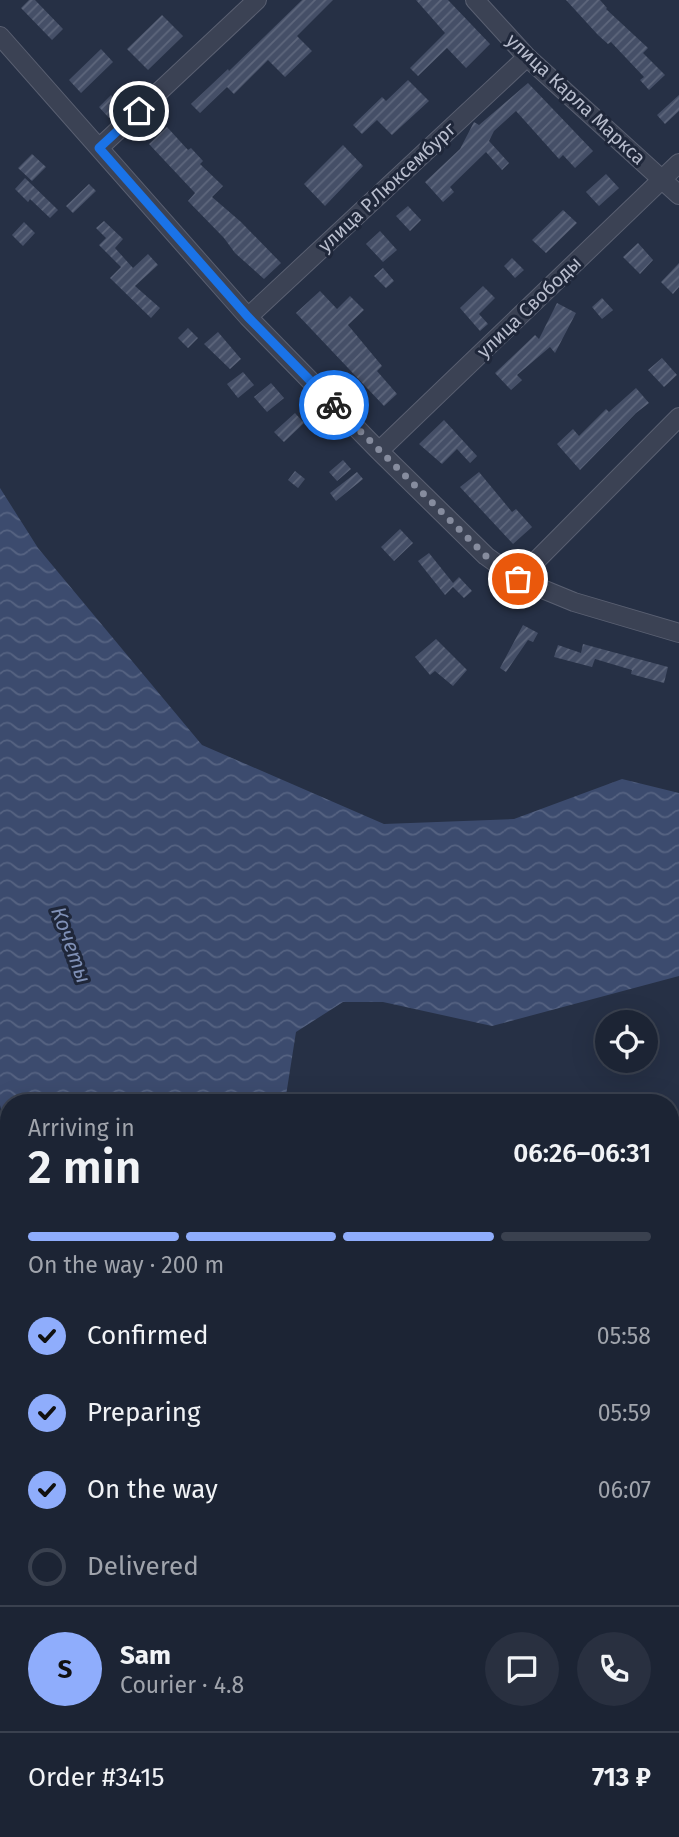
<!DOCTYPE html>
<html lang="en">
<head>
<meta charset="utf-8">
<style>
	:root { --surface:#1c2434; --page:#293040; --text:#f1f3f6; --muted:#a0a4ac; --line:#3a414f; --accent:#8fadfc }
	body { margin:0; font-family:"Fira Sans",sans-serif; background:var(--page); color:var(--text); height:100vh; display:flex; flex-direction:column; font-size:26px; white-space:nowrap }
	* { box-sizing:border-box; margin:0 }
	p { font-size:23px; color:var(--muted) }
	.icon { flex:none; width:38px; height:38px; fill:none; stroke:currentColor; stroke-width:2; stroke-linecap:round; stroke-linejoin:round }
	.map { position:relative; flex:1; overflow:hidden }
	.sheet { position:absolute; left:0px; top:1094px; width:679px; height:744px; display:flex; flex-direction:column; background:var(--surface); border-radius:28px 28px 0 0; box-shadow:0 7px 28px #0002,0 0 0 2px var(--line) }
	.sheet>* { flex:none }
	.buttons { position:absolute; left:595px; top:1010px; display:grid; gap:14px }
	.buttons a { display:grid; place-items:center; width:63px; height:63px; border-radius:50%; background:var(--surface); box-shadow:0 7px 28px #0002,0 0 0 2px var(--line); font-size:35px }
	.pin { position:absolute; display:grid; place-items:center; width:60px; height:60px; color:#fff; margin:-30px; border:4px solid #fff; border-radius:50%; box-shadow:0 2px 7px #0007 }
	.courier { position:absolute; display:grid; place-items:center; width:70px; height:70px; margin:-35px; border:5px solid #1a73e8; border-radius:50%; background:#fff; color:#222; box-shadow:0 2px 9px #0007 }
	.headline em { font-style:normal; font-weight:600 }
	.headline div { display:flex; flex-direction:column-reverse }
	.headline { display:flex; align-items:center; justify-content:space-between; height:119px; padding:0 28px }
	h1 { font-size:46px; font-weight:600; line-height:52px }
	.bar { display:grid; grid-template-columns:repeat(4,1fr); gap:10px 7px; align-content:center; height:84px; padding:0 28px }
	.bar i { height:9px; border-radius:5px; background:var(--line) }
	.bar .active { background:var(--accent) }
	.bar p { grid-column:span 4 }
	.line { display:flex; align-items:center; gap:18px; padding:0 28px; border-top:2px solid var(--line) }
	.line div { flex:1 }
	.round { display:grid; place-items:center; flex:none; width:74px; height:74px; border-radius:37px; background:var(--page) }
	ol { padding:0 28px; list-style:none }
	li { display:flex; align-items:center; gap:21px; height:77px }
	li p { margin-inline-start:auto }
	li .icon { padding:7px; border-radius:50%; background:var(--accent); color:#111; stroke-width:4 }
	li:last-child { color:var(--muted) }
	li i { width:38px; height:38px; border:4px solid var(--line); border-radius:50% }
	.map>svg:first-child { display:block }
	.water { fill:url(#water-waves) }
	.building { fill:url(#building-hatch) }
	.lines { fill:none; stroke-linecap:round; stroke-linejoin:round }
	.minor-casing { stroke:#5a6072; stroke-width:20 }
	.minor { stroke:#3b4254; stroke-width:18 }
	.done { stroke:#868c9e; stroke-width:7; stroke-dasharray:0 12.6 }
	.route { stroke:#1a73e8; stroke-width:9 }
	.labels { text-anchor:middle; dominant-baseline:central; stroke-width:6; stroke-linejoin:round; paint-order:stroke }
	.street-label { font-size:19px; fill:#b9bece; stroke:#1f273a }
	.water-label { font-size:21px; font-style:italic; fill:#7f90b6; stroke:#1f273a }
</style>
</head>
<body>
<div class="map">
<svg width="679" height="1837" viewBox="0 0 679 1837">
	<defs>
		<pattern id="water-waves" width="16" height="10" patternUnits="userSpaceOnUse" patternTransform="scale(1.75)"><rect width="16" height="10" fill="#3c4b6e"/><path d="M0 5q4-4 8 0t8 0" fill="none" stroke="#566382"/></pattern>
		<pattern id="building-hatch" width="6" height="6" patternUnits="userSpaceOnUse" patternTransform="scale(1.75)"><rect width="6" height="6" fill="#454f67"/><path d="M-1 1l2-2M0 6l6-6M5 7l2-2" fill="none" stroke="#5e677c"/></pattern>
	</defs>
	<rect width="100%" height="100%" fill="#263045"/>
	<path class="water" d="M 0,488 L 38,548 L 202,745 L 384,824 L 514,819 L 622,779 L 679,793 L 679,976 L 492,1026 L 383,1002 L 343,1002 L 296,1032 L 285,1102 L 9,1102 L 9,1138 L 0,1105 Z
		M 139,1829 L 439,1829 L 444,1837 L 142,1837 Z"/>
	<path class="building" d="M 29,0 L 35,0 L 63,29 L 52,40 L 21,8 Z
		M 302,0 L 333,0 L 297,36 L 312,51 L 285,77 L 268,60 L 234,94 L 227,87 L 200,113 L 191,104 L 228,69 L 229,71 Z
		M 416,0 L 448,0 L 490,44 L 466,68 L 447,48 L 418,76 L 410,68 L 445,33 Z
		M 566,0 L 600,0 L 607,8 L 606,9 L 648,48 L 643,53 L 665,75 L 649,90 L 640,80 L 644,77 L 611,42 L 608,44 L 598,35 Z
		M 162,15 L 183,36 L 148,70 L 127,49 Z
		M 101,49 L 113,62 L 81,93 L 69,80 Z
		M 408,80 L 429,101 L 392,135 L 377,120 L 362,134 L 353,125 L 382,97 L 386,101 Z
		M 528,83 L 593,151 L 575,168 L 563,155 L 559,159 L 516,111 L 494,131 L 489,141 L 509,163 L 502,170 L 486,152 L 450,187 L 454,192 L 443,202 L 425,182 L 460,149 L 474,122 L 479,125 Z
		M 111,95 L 121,106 L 109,118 L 99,107 Z
		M 679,95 L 679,111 L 665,124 L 657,115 Z
		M 167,127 L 188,150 L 191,148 L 203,161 L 200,164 L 223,186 L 212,197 L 241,222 L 281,263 L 264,279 L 235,253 L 224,238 L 188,201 L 195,193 L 149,144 Z
		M 343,145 L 363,166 L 325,206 L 304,184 Z
		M 32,154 L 46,167 L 32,181 L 18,168 Z
		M 606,174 L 619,188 L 599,206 L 586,192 Z
		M 25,178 L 58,210 L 50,218 L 30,199 L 28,202 L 15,189 Z
		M 89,184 L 96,191 L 73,213 L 66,206 Z
		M 408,206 L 421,220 L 410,231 L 396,216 Z
		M 563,210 L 577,223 L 546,253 L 532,240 Z
		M 104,221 L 123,239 L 115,248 L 133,268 L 148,254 L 158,265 L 135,286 L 160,308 L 151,318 L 110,278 L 121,267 L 99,245 L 106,238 L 96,228 Z
		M 24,222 L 35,233 L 23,246 L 12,235 Z
		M 380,231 L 397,250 L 383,262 L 366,244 Z
		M 638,243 L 653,260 L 640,274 L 623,257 Z
		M 512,258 L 524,270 L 515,278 L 504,266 Z
		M 679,263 L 679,287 L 673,294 L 661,282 Z
		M 383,268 L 394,281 L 386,288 L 374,276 Z
		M 483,286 L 495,298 L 479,314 L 488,324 L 480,331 L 460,308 Z
		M 320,291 L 337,309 L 350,296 L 364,310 L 348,325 L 382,366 L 377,371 L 397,394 L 384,406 L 296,313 Z
		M 602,298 L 613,310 L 602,319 L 592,307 Z
		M 557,303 L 576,313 L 555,353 L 550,347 L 517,375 L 522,380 L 511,390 L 495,373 L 535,335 L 539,339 Z
		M 188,328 L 198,338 L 188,348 L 178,338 Z
		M 218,332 L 241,359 L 230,369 L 204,344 Z
		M 662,358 L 677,375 L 664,387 L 648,370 Z
		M 243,372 L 254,385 L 238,398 L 227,384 Z
		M 271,383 L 284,398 L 267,412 L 254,397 Z
		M 636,388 L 649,403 L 636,413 L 580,470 L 557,444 L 573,429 L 579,436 L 606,409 L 609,412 Z
		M 295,413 L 304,423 L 284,442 L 274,432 Z
		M 444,420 L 477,456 L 470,463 L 457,449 L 442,464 L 419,444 Z
		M 343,460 L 351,469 L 337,481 L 329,472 Z
		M 295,471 L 305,479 L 298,488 L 288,480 Z
		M 357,472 L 363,479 L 336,501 L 330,493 Z
		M 479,472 L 512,512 L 516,509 L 532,527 L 513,544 L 460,487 Z
		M 400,529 L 413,543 L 394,561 L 381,547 Z
		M 429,553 L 453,583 L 459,577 L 472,591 L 464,598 L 453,587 L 445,595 L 418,561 Z
		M 523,625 L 538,633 L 533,642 L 528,640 L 506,672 L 500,668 Z
		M 436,639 L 467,670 L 453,686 L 435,671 L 430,675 L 415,657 Z
		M 583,644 L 668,667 L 664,683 L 631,674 L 632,670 L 595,659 L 592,667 L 554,657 L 558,645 L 581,653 Z"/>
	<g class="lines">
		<defs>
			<path id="minor" d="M 475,0 L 527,57 L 679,195
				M 0,36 L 248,317 L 379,451 L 486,556 L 518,579 L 574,602 L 679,633
				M 99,148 L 257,0
				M 248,317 L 527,57
				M 379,451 L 679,163
				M 518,579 L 679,417
				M 0,1699 L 9,1732
				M 670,1778 L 679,1781
				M 0,1832 L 9,1805"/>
		</defs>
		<use href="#minor" class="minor-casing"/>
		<use href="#minor" class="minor"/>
	</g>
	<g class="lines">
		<path class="done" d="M 334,405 L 486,556 L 518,579"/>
		<path class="route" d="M 139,111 L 99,148 L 248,317 L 334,405"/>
	</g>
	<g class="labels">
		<g class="street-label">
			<text transform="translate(576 99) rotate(43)">улица Карла Маркса</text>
			<text transform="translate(387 187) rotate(-43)">улица Р.Люксембург</text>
			<text transform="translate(529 307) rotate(-44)">улица Свободы</text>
		</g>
		<g class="water-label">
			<text transform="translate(71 945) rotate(70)">Кочеты</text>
		</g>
	</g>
</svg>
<div class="buttons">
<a><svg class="icon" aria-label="locate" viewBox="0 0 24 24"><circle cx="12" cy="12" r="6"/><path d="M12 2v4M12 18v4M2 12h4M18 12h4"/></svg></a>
</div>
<div class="pin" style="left:518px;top:579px;background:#ea580c"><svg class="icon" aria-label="bag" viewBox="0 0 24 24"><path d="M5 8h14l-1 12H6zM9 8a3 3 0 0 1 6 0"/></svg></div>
<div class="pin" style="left:139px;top:111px;background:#1f2937"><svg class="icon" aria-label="home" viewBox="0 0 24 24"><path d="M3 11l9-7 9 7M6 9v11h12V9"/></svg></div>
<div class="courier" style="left:334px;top:405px"><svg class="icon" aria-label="bike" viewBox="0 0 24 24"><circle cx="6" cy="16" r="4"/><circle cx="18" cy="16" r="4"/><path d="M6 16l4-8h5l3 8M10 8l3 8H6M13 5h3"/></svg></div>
<section class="sheet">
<div class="headline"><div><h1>2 min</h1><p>Arriving in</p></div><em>06:26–06:31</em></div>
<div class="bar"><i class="active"></i><i class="active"></i><i class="active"></i><i></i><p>On the way · 200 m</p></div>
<ol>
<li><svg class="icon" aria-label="check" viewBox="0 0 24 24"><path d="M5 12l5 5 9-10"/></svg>Confirmed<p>05:58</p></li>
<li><svg class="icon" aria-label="check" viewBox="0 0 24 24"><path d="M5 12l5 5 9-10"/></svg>Preparing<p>05:59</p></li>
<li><svg class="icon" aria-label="check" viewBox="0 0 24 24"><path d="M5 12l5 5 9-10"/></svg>On the way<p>06:07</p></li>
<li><i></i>Delivered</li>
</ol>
<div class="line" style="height:126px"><b class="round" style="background:var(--accent);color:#111">S</b><div><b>Sam</b><p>Courier · 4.8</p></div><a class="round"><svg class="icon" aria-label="chat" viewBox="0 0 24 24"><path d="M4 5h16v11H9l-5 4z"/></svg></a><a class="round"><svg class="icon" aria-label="phone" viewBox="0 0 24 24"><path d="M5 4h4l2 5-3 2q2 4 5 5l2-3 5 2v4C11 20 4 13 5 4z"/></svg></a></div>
<div class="line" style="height:91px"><div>Order #3415</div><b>713 ₽</b></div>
</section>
</div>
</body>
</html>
